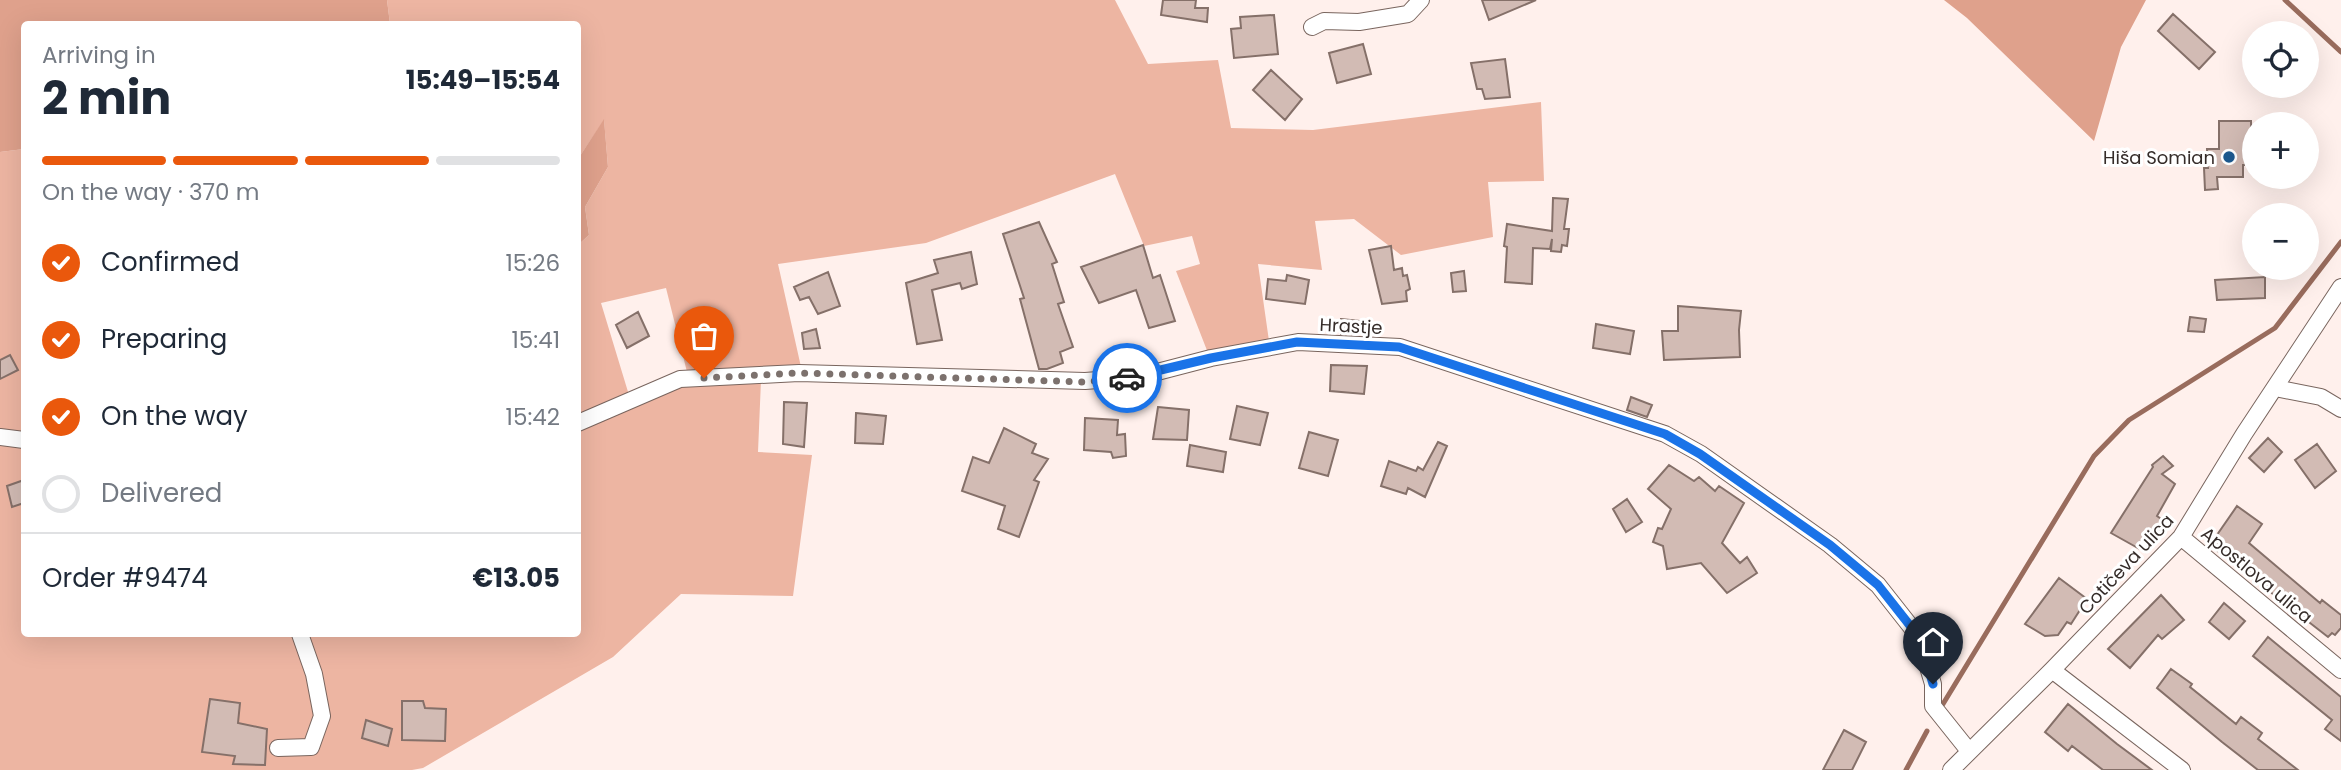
<!DOCTYPE html>
<html lang="en">
<head>
<meta charset="utf-8">
<style>
	:root { --surface:#fff; --page:#f6f6f7; --text:#1f2937; --muted:#747a83; --line:#e0e1e3; --accent:#ea580c }
	body { margin:0; font-family:Poppins,sans-serif; background:var(--page); color:var(--text); height:100vh; display:flex; flex-direction:column; font-size:26px; white-space:nowrap }
	* { box-sizing:border-box; margin:0 }
	p { font-size:23px; color:var(--muted) }
	.icon { flex:none; width:38px; height:38px; fill:none; stroke:currentColor; stroke-width:2; stroke-linecap:round; stroke-linejoin:round }
	.map { position:relative; flex:1; overflow:hidden }
	.side { position:absolute; left:21px; top:21px; width:560px; height:616px; display:flex; flex-direction:column; background:var(--surface); border-radius:7px; box-shadow:0 7px 28px #0002 }
	.side>* { flex:none }
	.fabs { position:absolute; left:2242px; top:21px; display:grid; gap:14px }
	.fabs a { display:grid; place-items:center; width:77px; height:77px; border-radius:50%; background:var(--surface); box-shadow:0 7px 28px #0002; font-size:35px }
	.pin { position:absolute; display:grid; place-items:center; width:60px; height:60px; color:#fff; margin:-72px -30px; border-radius:50% 50% 50% 0; rotate:-45deg; box-shadow:0 0 7px #0007 }
	.pin .icon { rotate:45deg }
	.courier { position:absolute; display:grid; place-items:center; width:70px; height:70px; margin:-35px; border:5px solid #1a73e8; border-radius:50%; background:#fff; color:#222; box-shadow:0 2px 9px #0007 }
	.overview em { font-style:normal; font-weight:700 }
	.overview div { display:flex; flex-direction:column-reverse }
	.overview { display:flex; align-items:center; justify-content:space-between; height:119px; padding:0 21px }
	h1 { font-size:46px; font-weight:700; line-height:52px }
	.bar { display:grid; grid-template-columns:repeat(4,1fr); gap:10px 7px; align-content:center; height:84px; padding:0 21px }
	.bar i { height:9px; border-radius:5px; background:var(--line) }
	.bar .current { background:var(--accent) }
	.bar p { grid-column:span 4 }
	.line { display:flex; align-items:center; gap:18px; padding:0 21px; border-top:2px solid var(--line) }
	.line div { flex:1 }
	ol { padding:0 21px; list-style:none }
	li { display:flex; align-items:center; gap:21px; height:77px }
	li p { margin-inline-start:auto }
	li .icon { padding:7px; border-radius:50%; background:var(--accent); color:#fff; stroke-width:4 }
	li:last-child { color:var(--muted) }
	li i { width:38px; height:38px; border:4px solid var(--line); border-radius:50% }
	.map>svg:first-child { display:block }
	.green { fill:#edb5a2 }
	.forest { fill:#dfa18c }
	.lines { fill:none; stroke-linecap:round; stroke-linejoin:round }
	.stream { stroke:#996c5d; stroke-width:5 }
	.building { fill:#d2bbb4; stroke:#857069; stroke-width:2 }
	.minor-casing { stroke:#79655e; stroke-width:18 }
	.minor { stroke:#fff; stroke-width:16 }
	.done { stroke:#7c716d; stroke-width:7; stroke-dasharray:0 12.6 }
	.route { stroke:#1a73e8; stroke-width:9 }
	.poi-dot { fill:#1c598f; stroke:#fff; stroke-width:2.5 }
	.labels { text-anchor:middle; dominant-baseline:central; stroke-width:6; stroke-linejoin:round; paint-order:stroke }
	.poi-label { font-size:18px; fill:#352c29; stroke:#fff; text-anchor:end }
	.street-label { font-size:18px; fill:#352c29; stroke:#fff }
</style>
</head>
<body>
<div class="map">
<svg width="2341" height="770" viewBox="0 0 2341 770">
	<rect width="100%" height="100%" fill="#fff0ec"/>
	<path class="green" d="M 387,0 L 1115,0 L 1148,64 L 1218,60 L 1231,128 L 1313,130 L 1541,102 L 1544,181 L 1488,182 L 1493,237 L 1401,255 L 1354,219 L 1315,221 L 1322,270 L 1258,264 L 1269,341 L 1208,353 L 1176,271 L 1200,264 L 1192,236 L 1144,246 L 1115,174 L 926,243 L 778,264 L 801,367 L 687,372 L 666,288 L 601,303 L 632,405 L 680,384 L 761,380 L 758,452 L 812,455 L 793,596 L 681,594 L 613,657 L 423,768 L 412,770 L 0,770 L 0,152 L 24,149 L 24,634 L 578,634 L 578,245 L 589,235 L 585,207 L 608,167 L 604,120 L 578,159 L 578,24 L 390,24 Z"/>
	<path class="forest" d="M 0,0 L 387,0 L 390,24 L 24,24 L 24,149 L 0,152 Z
		M 1944,0 L 2146,0 L 2121,47 L 2094,141 L 1967,18 Z
		M 604,119 L 608,167 L 585,207 L 589,235 L 578,245 L 578,159 Z"/>
	<g class="lines">
		<path class="stream" d="M 2285,0 L 2341,52
			M 1943,704 L 2094,456 L 2129,420 L 2275,328 L 2341,242
			M 1906,770 L 1927,731"/>
	</g>
	<path class="building" d="M 1163,0 L 1196,0 L 1195,8 L 1208,8 L 1207,22 L 1161,15 Z
		M 1482,0 L 1536,0 L 1489,20 Z
		M 2173,14 L 2215,52 L 2199,69 L 2158,31 Z
		M 1274,15 L 1278,54 L 1234,58 L 1231,29 L 1241,28 L 1240,17 Z
		M 1363,44 L 1371,74 L 1337,83 L 1329,53 Z
		M 1505,59 L 1510,97 L 1485,99 L 1482,89 L 1477,89 L 1471,63 Z
		M 1271,70 L 1302,99 L 1285,120 L 1253,90 Z
		M 2219,121 L 2251,121 L 2252,165 L 2243,165 L 2243,177 L 2217,177 L 2218,189 L 2205,190 L 2204,168 L 2208,168 L 2207,149 L 2219,149 Z
		M 1553,198 L 1568,199 L 1564,229 L 1569,229 L 1567,246 L 1562,245 L 1561,252 L 1551,251 L 1552,239 L 1550,249 L 1533,248 L 1532,284 L 1505,282 L 1507,247 L 1504,246 L 1507,224 L 1552,231 Z
		M 1039,222 L 1057,262 L 1052,264 L 1064,302 L 1058,304 L 1073,347 L 1060,352 L 1063,363 L 1047,369 L 1039,369 L 1020,299 L 1024,298 L 1003,234 Z
		M 1143,245 L 1153,278 L 1160,275 L 1175,321 L 1149,328 L 1136,290 L 1099,303 L 1081,267 Z
		M 1391,246 L 1394,270 L 1402,268 L 1403,276 L 1407,275 L 1410,289 L 1406,291 L 1407,301 L 1382,304 L 1369,250 Z
		M 971,252 L 977,284 L 962,289 L 960,283 L 932,290 L 942,340 L 917,344 L 906,283 L 938,273 L 934,260 Z
		M 1464,271 L 1466,291 L 1453,292 L 1451,273 Z
		M 828,272 L 840,306 L 818,314 L 809,297 L 800,300 L 794,287 Z
		M 1287,275 L 1309,280 L 1305,304 L 1266,299 L 1268,279 L 1286,281 Z
		M 2265,277 L 2265,298 L 2217,300 L 2215,280 Z
		M 1678,306 L 1741,311 L 1739,330 L 1740,357 L 1664,360 L 1662,331 L 1678,331 Z
		M 638,312 L 649,336 L 627,348 L 616,325 Z
		M 2190,317 L 2206,319 L 2204,332 L 2188,331 Z
		M 1341,319 L 1359,321 L 1358,334 L 1341,334 Z
		M 1596,324 L 1634,331 L 1630,354 L 1593,348 Z
		M 816,329 L 820,348 L 804,349 L 802,333 Z
		M 1137,349 L 1142,365 L 1118,368 L 1114,357 Z
		M 10,355 L 18,370 L 0,379 L 0,360 Z
		M 1331,365 L 1367,366 L 1364,394 L 1330,391 Z
		M 1631,397 L 1652,405 L 1647,417 L 1627,410 Z
		M 784,402 L 807,403 L 804,447 L 783,444 Z
		M 1237,406 L 1268,413 L 1260,445 L 1230,439 Z
		M 1158,407 L 1189,410 L 1187,440 L 1153,439 Z
		M 856,413 L 886,416 L 883,444 L 855,443 Z
		M 1085,418 L 1118,420 L 1117,435 L 1125,434 L 1126,456 L 1113,458 L 1111,452 L 1084,450 Z
		M 1004,428 L 1036,444 L 1032,453 L 1048,459 L 1034,480 L 1039,482 L 1019,537 L 998,529 L 1005,506 L 962,491 L 973,457 L 989,463 Z
		M 1309,432 L 1338,440 L 1328,476 L 1299,468 Z
		M 2268,438 L 2282,452 L 2264,472 L 2249,458 Z
		M 1438,442 L 1447,446 L 1425,497 L 1408,488 L 1406,494 L 1381,486 L 1389,461 L 1416,471 L 1418,467 L 1423,470 Z
		M 2317,444 L 2336,471 L 2315,488 L 2295,460 Z
		M 1190,445 L 1226,452 L 1223,472 L 1187,466 Z
		M 2163,456 L 2173,466 L 2162,474 L 2175,484 L 2157,516 L 2164,521 L 2145,552 L 2111,533 L 2153,467 L 2152,465 Z
		M 1669,465 L 1694,481 L 1699,477 L 1715,491 L 1719,486 L 1744,503 L 1722,543 L 1740,563 L 1747,557 L 1757,573 L 1727,593 L 1701,563 L 1667,569 L 1663,546 L 1653,542 L 1658,528 L 1662,529 L 1671,509 L 1648,489 Z
		M 24,480 L 24,503 L 12,507 L 7,486 Z
		M 1627,499 L 1642,522 L 1626,532 L 1613,509 Z
		M 2237,506 L 2262,524 L 2249,543 L 2320,603 L 2322,600 L 2341,615 L 2341,628 L 2335,635 L 2332,633 L 2328,637 L 2210,545 Z
		M 2059,578 L 2087,599 L 2071,624 L 2067,622 L 2058,635 L 2045,636 L 2025,624 Z
		M 2161,595 L 2184,620 L 2162,639 L 2158,635 L 2130,668 L 2108,649 Z
		M 2224,603 L 2245,621 L 2229,639 L 2209,622 Z
		M 2268,637 L 2341,697 L 2341,741 L 2325,729 L 2332,720 L 2253,656 Z
		M 2171,669 L 2192,684 L 2190,687 L 2236,724 L 2241,717 L 2262,733 L 2258,739 L 2298,770 L 2258,770 L 2222,742 L 2157,688 Z
		M 210,699 L 240,703 L 238,723 L 267,729 L 265,765 L 233,764 L 235,756 L 202,752 Z
		M 402,701 L 423,701 L 425,708 L 446,709 L 445,741 L 402,740 Z
		M 2068,704 L 2117,744 L 2152,770 L 2103,770 L 2072,746 L 2068,751 L 2045,732 Z
		M 366,720 L 392,729 L 388,746 L 362,738 Z
		M 1844,730 L 1866,742 L 1852,770 L 1823,770 Z"/>
	<g class="lines">
		<defs>
			<path id="minor" d="M 1312,27 L 1324,21 L 1359,22 L 1408,14 L 1421,0
				M 2275,388 L 2321,397 L 2341,409
				M 578,423 L 680,379 L 799,373 L 1085,381 L 1138,377 L 1211,358 L 1298,342 L 1400,347 L 1665,434 L 1701,454 L 1830,545 L 1878,585 L 1919,637 L 1933,684 L 1933,706 L 1969,751
				M 0,437 L 24,440
				M 2181,537 L 2341,670
				M 2052,670 L 2182,770
				M 278,748 L 311,747 L 322,716 L 314,674 L 300,634
				M 1951,770 L 2052,670 L 2181,537 L 2244,434 L 2341,287"/>
		</defs>
		<use href="#minor" class="minor-casing"/>
		<use href="#minor" class="minor"/>
	</g>
	<g class="lines">
		<path class="done" d="M 704,378 L 799,373 L 1085,382 L 1127,378"/>
		<path class="route" d="M 1127,378 L 1211,358 L 1297,342 L 1399,347 L 1665,434 L 1700,454 L 1830,545 L 1878,585 L 1919,637 L 1933,684"/>
	</g>
	<circle class="poi-dot" cx="2229" cy="157" r="7"/>
	<g class="labels">
		<g class="poi-label">
			<text x="2215" y="157">Hiša Somian</text>
		</g>
		<g class="street-label">
			<text transform="translate(1351 326) rotate(3)">Hrastje</text>
			<text transform="translate(2126 564) rotate(-47)">Cotičeva ulica</text>
			<text transform="translate(2257 575) rotate(40)">Apostlova ulica</text>
		</g>
	</g>
</svg>
<div class="fabs">
<a><svg class="icon" aria-label="locate" viewBox="0 0 24 24"><circle cx="12" cy="12" r="6"/><path d="M12 2v4M12 18v4M2 12h4M18 12h4"/></svg></a>
<a>+</a>
<a>−</a>
</div>
<div class="pin" style="left:704px;top:378px;background:#ea580c"><svg class="icon" aria-label="bag" viewBox="0 0 24 24"><path d="M5 8h14l-1 12H6zM9 8a3 3 0 0 1 6 0"/></svg></div>
<div class="pin" style="left:1933px;top:684px;background:#1f2937"><svg class="icon" aria-label="home" viewBox="0 0 24 24"><path d="M3 11l9-7 9 7M6 9v11h12V9"/></svg></div>
<div class="courier" style="left:1127px;top:378px"><svg class="icon" aria-label="car" viewBox="0 0 24 24"><path d="M5 17H2v-5l4-1 3-4h7l3 4 3 1v5h-3M9 17h6M6 11h13"/><circle cx="7" cy="17" r="2"/><circle cx="17" cy="17" r="2"/></svg></div>
<section class="side">
<div class="overview"><div><h1>2 min</h1><p>Arriving in</p></div><em>15:49–15:54</em></div>
<div class="bar"><i class="current"></i><i class="current"></i><i class="current"></i><i></i><p>On the way · 370 m</p></div>
<ol>
<li><svg class="icon" aria-label="check" viewBox="0 0 24 24"><path d="M5 12l5 5 9-10"/></svg>Confirmed<p>15:26</p></li>
<li><svg class="icon" aria-label="check" viewBox="0 0 24 24"><path d="M5 12l5 5 9-10"/></svg>Preparing<p>15:41</p></li>
<li><svg class="icon" aria-label="check" viewBox="0 0 24 24"><path d="M5 12l5 5 9-10"/></svg>On the way<p>15:42</p></li>
<li><i></i>Delivered</li>
</ol>
<div class="line" style="height:91px"><div>Order #9474</div><b>€13.05</b></div>
</section>
</div>
</body>
</html>
